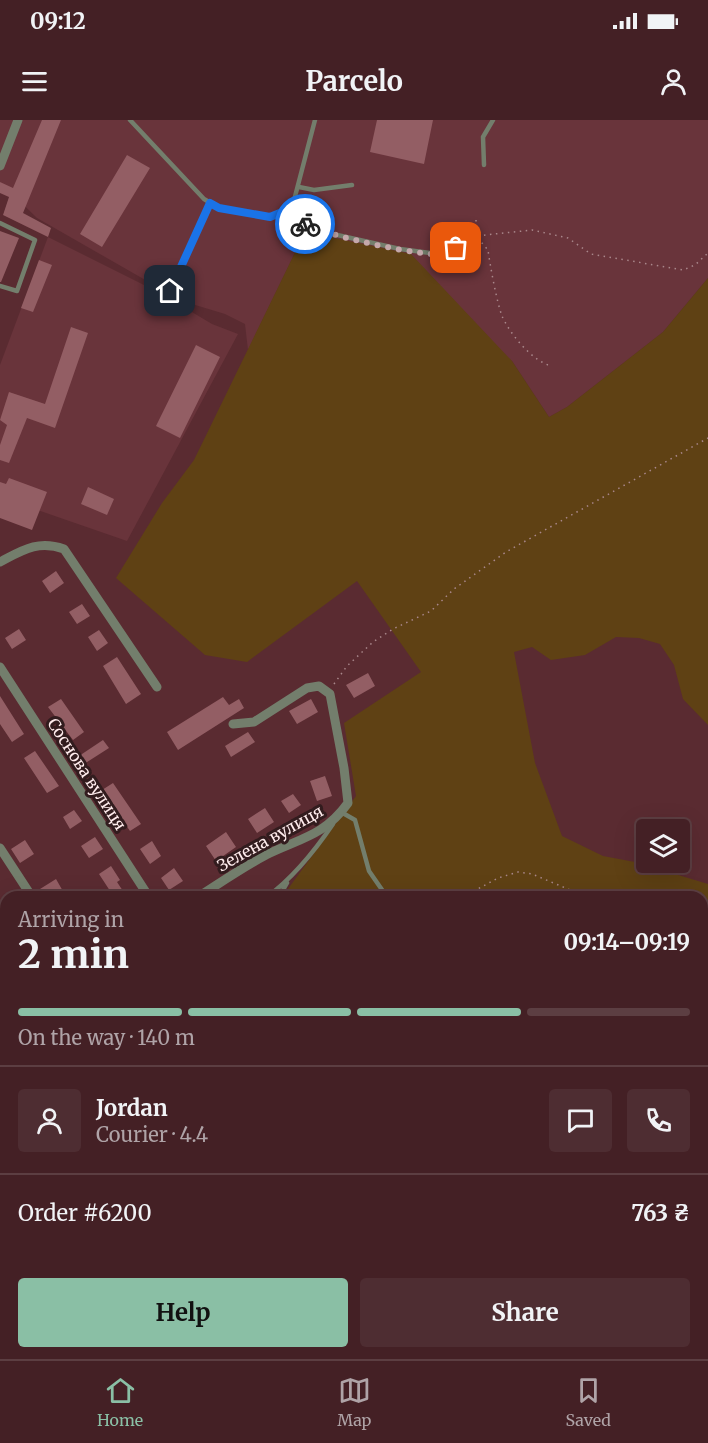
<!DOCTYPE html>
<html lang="en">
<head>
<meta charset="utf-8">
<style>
	:root { --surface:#442025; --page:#4e2d32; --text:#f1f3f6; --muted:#afa3a7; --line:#5c3e42; --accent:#8abfa5 }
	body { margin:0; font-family:Merriweather,serif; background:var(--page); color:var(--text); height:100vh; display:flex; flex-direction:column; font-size:22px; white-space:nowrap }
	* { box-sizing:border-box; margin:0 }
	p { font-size:20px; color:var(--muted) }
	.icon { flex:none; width:33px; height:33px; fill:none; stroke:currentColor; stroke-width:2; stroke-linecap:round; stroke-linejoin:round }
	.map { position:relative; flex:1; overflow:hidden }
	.drawer { position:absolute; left:0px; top:771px; width:708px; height:468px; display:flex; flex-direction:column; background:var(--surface); border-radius:18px 18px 0 0; box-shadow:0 6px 24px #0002,0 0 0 2px var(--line) }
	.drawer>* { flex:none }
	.controls { position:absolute; left:636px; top:699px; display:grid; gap:12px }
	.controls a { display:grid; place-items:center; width:54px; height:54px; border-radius:6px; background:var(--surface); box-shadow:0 6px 24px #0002,0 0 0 2px var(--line); font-size:30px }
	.pin { position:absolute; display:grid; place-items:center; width:51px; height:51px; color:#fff; margin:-26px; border-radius:12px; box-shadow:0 3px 9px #0006 }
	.courier { position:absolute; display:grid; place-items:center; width:60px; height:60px; margin:-30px; border:4px solid #1a73e8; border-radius:50%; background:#fff; color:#222; box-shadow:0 2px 8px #0007 }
	.headline em { font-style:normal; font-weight:700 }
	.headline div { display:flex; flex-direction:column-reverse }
	.headline { display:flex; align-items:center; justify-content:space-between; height:102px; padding:0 18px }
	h1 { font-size:39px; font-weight:700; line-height:45px }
	.bar { display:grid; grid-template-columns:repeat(4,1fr); gap:9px 6px; align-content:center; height:72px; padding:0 18px }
	.bar i { height:8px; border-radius:4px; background:var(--line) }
	.bar .selected { background:var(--accent) }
	.bar p { grid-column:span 4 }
	.line { display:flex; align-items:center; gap:15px; padding:0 18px; border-top:2px solid var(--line) }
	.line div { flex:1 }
	.round { display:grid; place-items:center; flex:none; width:63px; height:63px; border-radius:6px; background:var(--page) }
	.button { display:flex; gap:12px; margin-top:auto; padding:12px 18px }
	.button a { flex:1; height:69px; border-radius:6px; background:var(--accent); color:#111; font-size:24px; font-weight:700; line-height:69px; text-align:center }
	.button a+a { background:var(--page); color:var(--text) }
	.status { display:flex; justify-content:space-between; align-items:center; height:42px; padding:0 30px; background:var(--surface); direction:ltr }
	.status svg { height:16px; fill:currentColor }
	header { display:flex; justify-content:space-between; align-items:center; height:78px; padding:0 18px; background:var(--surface); font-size:27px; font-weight:700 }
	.menu { display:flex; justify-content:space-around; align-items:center; height:84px; border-top:2px solid var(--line); background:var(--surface); font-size:16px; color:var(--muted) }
	.menu a { display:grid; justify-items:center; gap:3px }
	.menu .selected { color:var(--accent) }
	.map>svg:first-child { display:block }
	.built { fill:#69343b }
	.green { fill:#5f4114 }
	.water { fill:#6e4e80 }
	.building { fill:#935e64 }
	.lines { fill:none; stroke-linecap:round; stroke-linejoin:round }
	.path { stroke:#a9878b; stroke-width:1.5; stroke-dasharray:1.5 4.5; stroke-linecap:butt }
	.service { stroke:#737e6c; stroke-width:4.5 }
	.minor { stroke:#737e6c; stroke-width:9 }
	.secondary { stroke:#91a386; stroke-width:12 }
	.done { stroke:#c5a8ab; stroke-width:6; stroke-dasharray:0 10.8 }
	.route { stroke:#1a73e8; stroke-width:8 }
	.labels { text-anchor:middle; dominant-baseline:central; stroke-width:6; stroke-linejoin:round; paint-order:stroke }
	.street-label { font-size:16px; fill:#ffeced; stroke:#321c1e }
</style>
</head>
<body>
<div class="status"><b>09:12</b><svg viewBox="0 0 49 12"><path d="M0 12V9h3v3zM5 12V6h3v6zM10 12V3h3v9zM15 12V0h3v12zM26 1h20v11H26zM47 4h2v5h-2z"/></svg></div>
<header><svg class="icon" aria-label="menu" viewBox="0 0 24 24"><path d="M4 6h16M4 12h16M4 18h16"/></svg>Parcelo<svg class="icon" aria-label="person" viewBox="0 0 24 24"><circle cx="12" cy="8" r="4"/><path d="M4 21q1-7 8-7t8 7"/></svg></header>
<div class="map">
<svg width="708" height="1239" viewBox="0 0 708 1239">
	<rect width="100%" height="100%" fill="#5a2b31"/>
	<path class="built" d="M 0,0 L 708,0 L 708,158 L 663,212 L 567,287 L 549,297 L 512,241 L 305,112 L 248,230 L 245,204 L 225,194 L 182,181 L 37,98 L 0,62 Z
		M 48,117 L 160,173 L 212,204 L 238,214 L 127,421 L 0,377 L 0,245 Z
		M 1,930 L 6,939 L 6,1147 L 0,1147 Z"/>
	<path class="green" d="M 305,112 L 411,134 L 512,241 L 549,297 L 567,287 L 663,212 L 708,158 L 708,605 L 683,579 L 674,545 L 660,524 L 639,518 L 616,517 L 585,535 L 551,540 L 532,527 L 514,532 L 535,643 L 562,716 L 603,736 L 635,742 L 708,764 L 708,902 L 702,911 L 702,777 L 282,777 L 356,676 L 344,603 L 421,552 L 357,461 L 247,542 L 205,535 L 116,458 L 162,383 L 194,340 Z
		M 708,941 L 708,1239 L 537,1239 L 539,1233 L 702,1233 L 702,950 Z
		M 0,1155 L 6,1155 L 6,1233 L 61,1233 L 57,1239 L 0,1239 Z
		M 333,1233 L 522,1233 L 520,1239 L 331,1239 Z"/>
	<path class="water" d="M 100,1233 L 245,1233 L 244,1239 L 97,1239 Z"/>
	<path class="building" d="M 42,0 L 61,0 L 23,93 L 51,108 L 48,117 L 3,95 L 9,77 L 0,73 L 0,62 L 13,68 Z
		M 377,0 L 433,0 L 424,44 L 370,32 Z
		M 127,35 L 150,48 L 102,127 L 80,114 Z
		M 0,111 L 19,118 L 1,162 L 0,162 Z
		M 39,140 L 52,145 L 33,192 L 21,188 Z
		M 71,207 L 88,213 L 55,308 L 27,298 L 9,343 L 0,340 L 0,325 L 7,305 L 0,300 L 9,272 L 45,284 Z
		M 196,225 L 220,237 L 180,318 L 156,306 Z
		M 9,358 L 47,372 L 32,410 L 0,398 L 0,362 L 6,364 Z
		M 88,367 L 114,379 L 107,395 L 81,384 Z
		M 56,451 L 64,463 L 50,473 L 42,461 Z
		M 82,484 L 90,496 L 77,504 L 69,492 Z
		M 19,509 L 26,520 L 12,529 L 5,518 Z
		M 99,510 L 108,523 L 97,531 L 88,517 Z
		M 117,537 L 141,574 L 126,584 L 103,546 Z
		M 368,553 L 375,566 L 354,578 L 346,565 Z
		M 0,576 L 24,614 L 12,622 L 0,604 Z
		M 223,577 L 229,585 L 239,579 L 244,588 L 178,630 L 167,612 Z
		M 61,579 L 84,612 L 73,620 L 48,587 Z
		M 311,579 L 318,592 L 297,604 L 289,591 Z
		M 248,612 L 255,622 L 231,637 L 225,626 Z
		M 103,620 L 109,628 L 84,644 L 79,636 Z
		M 35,631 L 59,666 L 47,673 L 24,638 Z
		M 325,656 L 332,676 L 317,681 L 310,661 Z
		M 113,663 L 141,704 L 130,711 L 102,670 Z
		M 293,674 L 301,685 L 289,693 L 281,681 Z
		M 265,688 L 274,702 L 257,713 L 248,699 Z
		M 74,690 L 82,701 L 70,709 L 63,697 Z
		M 226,712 L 236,727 L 216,741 L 206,726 Z
		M 95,717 L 103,729 L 89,738 L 81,726 Z
		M 25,720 L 34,734 L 20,743 L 11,729 Z
		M 152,721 L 161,736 L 150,744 L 140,729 Z
		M 111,746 L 120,760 L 117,762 L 127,777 L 114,777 L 99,754 Z
		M 174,748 L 183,761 L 169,770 L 161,758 Z
		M 56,759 L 64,773 L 57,777 L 45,777 L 40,769 Z"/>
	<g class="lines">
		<path class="path" d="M 476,100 L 476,116 L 532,110 L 568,118 L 591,134 L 683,150 L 695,145 L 708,133
			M 473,117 L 476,116 L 488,130 C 490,145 497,183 502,196 C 510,214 531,240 551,246
			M 334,564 L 347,546 L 373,522 L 393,509 L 431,491 L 454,469 L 506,432 L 708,318
			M 463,777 L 498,758 L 518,752 L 532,754 L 575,772 L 603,777
			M 702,880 L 708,884
			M 0,925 L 6,936
			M 0,1184 L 6,1183"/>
		<path class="service" d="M 130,0 L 204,79 L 219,88 L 270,97 L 292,88 L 315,0
			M 484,45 L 483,17 L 493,0
			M 299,67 L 314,70 L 352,65
			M 292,88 L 301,102 L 315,110 L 400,129 L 445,135 L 468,120
			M 0,103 L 35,120 L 17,171 L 0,166
			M 170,171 L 210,83
			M 341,692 L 355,700 L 369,751 L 387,777
			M 267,777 C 294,757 314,732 333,704
			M 279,777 L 287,763
			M 66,1239 L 70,1233
			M 317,1239 L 317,1233"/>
		<path class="minor" d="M 0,46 L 18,0
			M 0,442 C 23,430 38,420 64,429 L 157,567
			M 0,547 L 149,777
			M 0,728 L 32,777
			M 198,777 C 220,763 243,747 266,735 C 301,718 324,716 348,683 L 344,648 L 330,574 L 319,566 L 307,568 L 254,602 L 233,604
			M 0,904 L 6,900"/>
		<path class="secondary" d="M 702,933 L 708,924
			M 529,1239 L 531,1233"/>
	</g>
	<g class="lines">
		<path class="done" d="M 305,104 C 324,115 422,137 443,134 C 447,134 452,130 456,128"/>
		<path class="route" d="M 170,171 L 210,83 L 219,88 L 270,97 L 292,88 L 305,104"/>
	</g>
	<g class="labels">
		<g class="street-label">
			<text transform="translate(87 654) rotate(57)">Соснова вулиця</text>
			<text transform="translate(270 718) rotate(-29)">Зелена вулиця</text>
		</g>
	</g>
</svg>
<div class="controls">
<a><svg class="icon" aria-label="layers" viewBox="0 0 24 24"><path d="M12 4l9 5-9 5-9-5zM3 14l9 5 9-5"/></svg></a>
</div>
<div class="pin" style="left:456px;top:128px;background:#ea580c"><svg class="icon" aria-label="bag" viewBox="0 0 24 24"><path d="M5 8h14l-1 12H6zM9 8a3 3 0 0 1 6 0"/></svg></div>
<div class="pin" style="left:170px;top:171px;background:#1f2937"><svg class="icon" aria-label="home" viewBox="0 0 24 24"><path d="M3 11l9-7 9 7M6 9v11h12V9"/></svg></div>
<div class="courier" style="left:305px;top:104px"><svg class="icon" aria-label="bike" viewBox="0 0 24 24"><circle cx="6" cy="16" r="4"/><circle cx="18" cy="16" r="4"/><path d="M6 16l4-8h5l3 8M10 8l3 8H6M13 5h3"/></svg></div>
<section class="drawer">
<div class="headline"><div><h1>2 min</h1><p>Arriving in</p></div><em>09:14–09:19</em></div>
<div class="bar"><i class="selected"></i><i class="selected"></i><i class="selected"></i><i></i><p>On the way · 140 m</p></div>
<div class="line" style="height:108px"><a class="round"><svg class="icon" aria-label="person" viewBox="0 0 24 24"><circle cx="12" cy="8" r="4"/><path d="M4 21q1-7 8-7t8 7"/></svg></a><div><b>Jordan</b><p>Courier · 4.4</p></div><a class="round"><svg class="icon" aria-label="chat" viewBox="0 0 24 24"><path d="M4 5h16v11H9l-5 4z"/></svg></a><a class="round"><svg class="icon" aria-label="phone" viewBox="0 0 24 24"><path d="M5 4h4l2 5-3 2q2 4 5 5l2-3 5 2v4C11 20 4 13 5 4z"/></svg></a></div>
<div class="line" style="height:78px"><div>Order #6200</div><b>763 ₴</b></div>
<div class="button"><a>Help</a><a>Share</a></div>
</section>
</div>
<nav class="menu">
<a class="selected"><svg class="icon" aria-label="home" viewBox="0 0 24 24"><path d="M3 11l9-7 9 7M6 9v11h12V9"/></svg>Home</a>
<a><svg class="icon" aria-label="map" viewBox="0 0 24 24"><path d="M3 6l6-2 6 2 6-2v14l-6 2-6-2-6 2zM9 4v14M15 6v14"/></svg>Map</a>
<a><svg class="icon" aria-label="saved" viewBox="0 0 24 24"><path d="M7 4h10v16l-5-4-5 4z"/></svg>Saved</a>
</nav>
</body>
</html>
